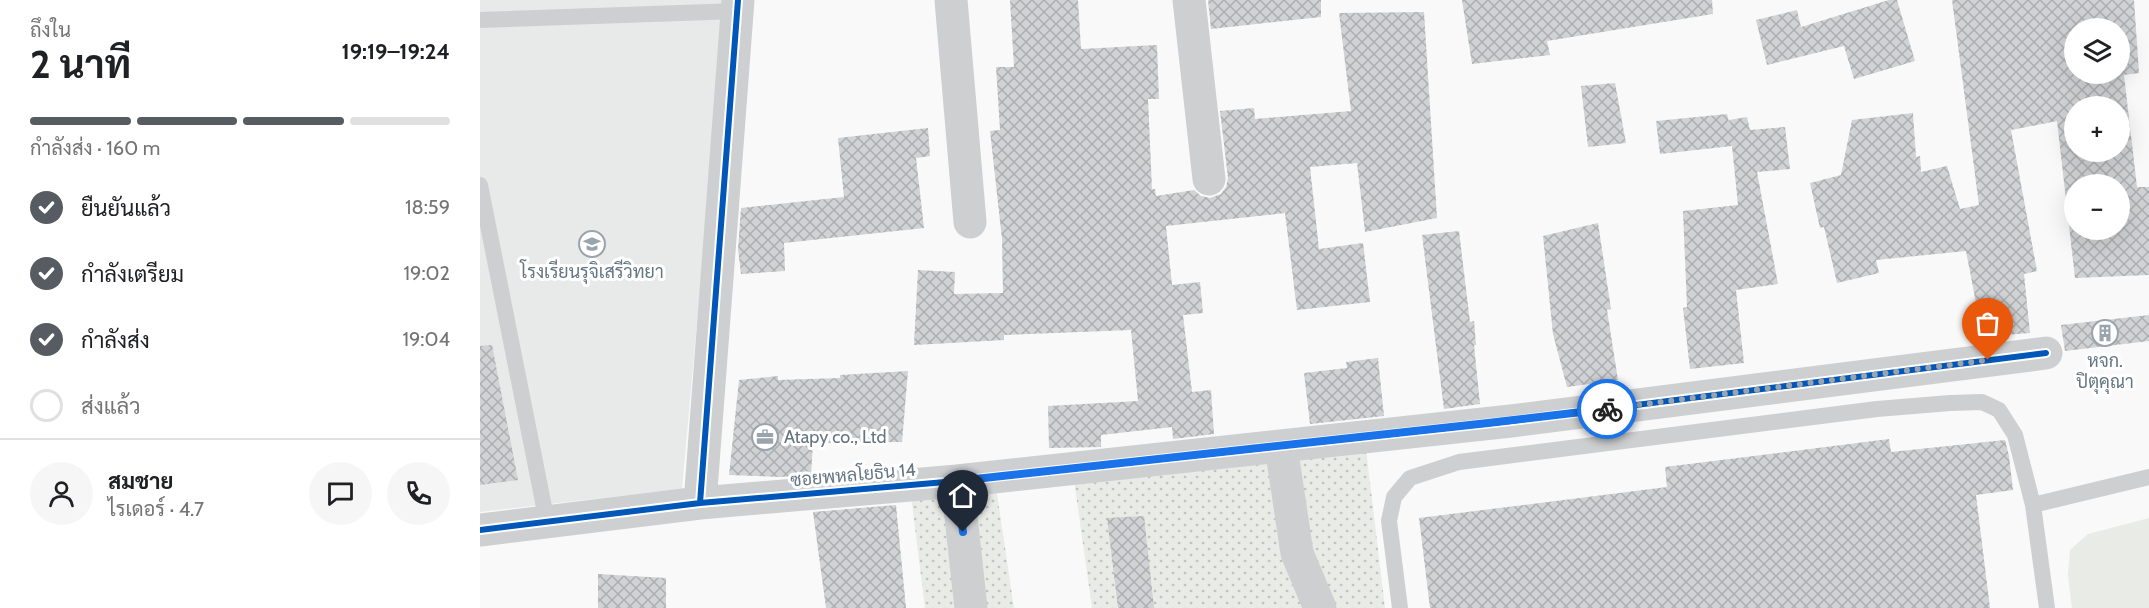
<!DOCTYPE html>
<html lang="th">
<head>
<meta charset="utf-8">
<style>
	:root { --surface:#fff; --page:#f6f6f6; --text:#202124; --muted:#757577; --line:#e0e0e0; --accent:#565c61 }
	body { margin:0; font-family:Cabin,Sarabun,sans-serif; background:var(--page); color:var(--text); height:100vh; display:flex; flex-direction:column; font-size:22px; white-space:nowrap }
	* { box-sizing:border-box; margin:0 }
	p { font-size:20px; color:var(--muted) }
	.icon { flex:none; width:33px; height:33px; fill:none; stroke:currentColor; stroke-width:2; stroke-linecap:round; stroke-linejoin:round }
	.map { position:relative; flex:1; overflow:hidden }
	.panel { display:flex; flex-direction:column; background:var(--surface); width:480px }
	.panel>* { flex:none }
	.tools { position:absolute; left:1584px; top:18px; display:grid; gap:12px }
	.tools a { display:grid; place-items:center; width:66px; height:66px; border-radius:50%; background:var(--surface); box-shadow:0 6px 24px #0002; font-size:30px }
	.pin { position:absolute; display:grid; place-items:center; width:51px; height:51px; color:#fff; margin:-62px -26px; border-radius:50% 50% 50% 0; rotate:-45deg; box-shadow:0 0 6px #0007 }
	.pin .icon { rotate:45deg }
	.courier { position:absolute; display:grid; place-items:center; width:60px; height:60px; margin:-30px; border:4px solid #1a73e8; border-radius:50%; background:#fff; color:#222; box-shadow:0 2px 8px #0007 }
	.summary em { font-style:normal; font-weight:700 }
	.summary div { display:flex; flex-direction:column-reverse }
	.summary { display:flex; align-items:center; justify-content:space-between; height:102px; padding:0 30px }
	h1 { font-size:39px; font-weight:700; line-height:45px }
	.bar { display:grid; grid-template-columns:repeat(4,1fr); gap:9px 6px; align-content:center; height:72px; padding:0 30px }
	.bar i { height:8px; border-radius:4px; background:var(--line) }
	.bar .on { background:var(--accent) }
	.bar p { grid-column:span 4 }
	.line { display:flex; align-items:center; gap:15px; padding:0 30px; border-top:2px solid var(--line) }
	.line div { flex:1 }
	.round { display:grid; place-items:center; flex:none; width:63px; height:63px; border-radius:32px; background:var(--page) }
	ol { padding:0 30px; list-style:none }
	li { display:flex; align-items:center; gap:18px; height:66px }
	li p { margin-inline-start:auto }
	li .icon { padding:6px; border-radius:50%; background:var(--accent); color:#fff; stroke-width:4 }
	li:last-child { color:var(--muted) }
	li i { width:33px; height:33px; border:3px solid var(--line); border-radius:50% }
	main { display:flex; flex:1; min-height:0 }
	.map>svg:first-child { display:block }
	.built { fill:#e8e9e9 }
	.green { fill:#e8ebe6 }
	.garden { fill:url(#garden-dots) }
	.building { fill:url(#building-cross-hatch); fill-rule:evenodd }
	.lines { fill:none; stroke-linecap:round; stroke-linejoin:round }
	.service { stroke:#cecfd0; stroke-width:16 }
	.minor { stroke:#cecfd0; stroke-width:33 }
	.cycleway-casing { stroke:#fff; stroke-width:10 }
	.cycleway { stroke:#0057b8; stroke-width:6 }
	.done { stroke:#99a4ac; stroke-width:6; stroke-dasharray:0 10.8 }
	.route { stroke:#1a73e8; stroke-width:8 }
	.labels { text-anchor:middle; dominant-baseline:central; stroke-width:6; stroke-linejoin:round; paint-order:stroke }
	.poi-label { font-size:18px; fill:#657683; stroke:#fff }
	.street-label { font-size:18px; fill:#657683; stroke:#fff }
</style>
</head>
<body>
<main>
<section class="panel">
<div class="summary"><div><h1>2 นาที</h1><p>ถึงใน</p></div><em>19:19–19:24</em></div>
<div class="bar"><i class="on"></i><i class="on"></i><i class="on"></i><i></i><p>กำลังส่ง · 160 m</p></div>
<ol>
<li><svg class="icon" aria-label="check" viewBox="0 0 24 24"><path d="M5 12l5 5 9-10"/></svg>ยืนยันแล้ว<p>18:59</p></li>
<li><svg class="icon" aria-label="check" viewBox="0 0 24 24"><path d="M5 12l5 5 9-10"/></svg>กำลังเตรียม<p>19:02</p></li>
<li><svg class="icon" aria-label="check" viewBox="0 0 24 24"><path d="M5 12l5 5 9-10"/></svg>กำลังส่ง<p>19:04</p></li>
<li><i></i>ส่งแล้ว</li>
</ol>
<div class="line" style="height:108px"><a class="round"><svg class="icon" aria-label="person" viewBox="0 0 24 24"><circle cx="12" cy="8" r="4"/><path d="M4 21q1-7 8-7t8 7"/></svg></a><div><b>สมชาย</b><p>ไรเดอร์ · 4.7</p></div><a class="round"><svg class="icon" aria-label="chat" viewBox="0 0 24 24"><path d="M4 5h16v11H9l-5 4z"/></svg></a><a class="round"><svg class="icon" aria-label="phone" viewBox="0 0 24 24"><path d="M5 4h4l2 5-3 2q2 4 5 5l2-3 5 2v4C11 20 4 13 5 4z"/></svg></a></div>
</section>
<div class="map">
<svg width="1669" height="608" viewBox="0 0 1669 608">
	<defs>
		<pattern id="garden-dots" width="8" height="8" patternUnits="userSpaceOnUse" patternTransform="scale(1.5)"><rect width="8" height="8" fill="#e8ebe6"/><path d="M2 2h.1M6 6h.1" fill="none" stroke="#c0c3c0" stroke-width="1.8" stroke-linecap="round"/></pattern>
		<pattern id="building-cross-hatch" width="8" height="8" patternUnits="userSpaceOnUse" patternTransform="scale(1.5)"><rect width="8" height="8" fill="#d0d2d3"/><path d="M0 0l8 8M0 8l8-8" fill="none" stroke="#acafb1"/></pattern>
	</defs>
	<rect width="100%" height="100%" fill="#f9f9f9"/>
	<path class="built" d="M 0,0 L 246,0 L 202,489 L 0,512 Z"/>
	<path class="green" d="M 1669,518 L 1669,608 L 1592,608 L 1588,576 L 1590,550 L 1608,534 Z"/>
	<path class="garden" d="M 886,449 L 905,608 L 612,608 L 594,480 Z
		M 516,487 L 534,608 L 445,608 L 431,496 Z"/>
	<path class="building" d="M 530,0 L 598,0 L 601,49 L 677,45 L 679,99 L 668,99 L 672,189 L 675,189 L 676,196 L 714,190 L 721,196 L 730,198 L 741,194 L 746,187 L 748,178 L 740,111 L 774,108 L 775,119 L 871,111 L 859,13 L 944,12 L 957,218 L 885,232 L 877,163 L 830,167 L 839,249 L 883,243 L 890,302 L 817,310 L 805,213 L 686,226 L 692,285 L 720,282 L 723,313 L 703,315 L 712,392 L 731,390 L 734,434 L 693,439 L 692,427 L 621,435 L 621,447 L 569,448 L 568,406 L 658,401 L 651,330 L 524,335 L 524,340 L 434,345 L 438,270 L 475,272 L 474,294 L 523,293 L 522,239 L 510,131 L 520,130 L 516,67 L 534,67 Z
		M 728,0 L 841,0 L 841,17 L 731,29 Z
		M 982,0 L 1232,0 L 1233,14 L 1067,41 L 1070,55 L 992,64 Z
		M 1409,0 L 1417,0 L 1435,61 L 1374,79 L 1364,46 L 1287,65 L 1276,20 L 1317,10 L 1321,27 Z
		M 1472,0 L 1654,0 L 1659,73 L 1644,75 L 1657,187 L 1669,187 L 1669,275 L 1595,278 L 1577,121 L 1531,130 L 1557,271 L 1544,274 L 1550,333 L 1500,337 L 1496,303 L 1486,251 L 1396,260 L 1399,273 L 1357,283 L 1344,227 L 1340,228 L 1330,183 L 1361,175 L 1372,120 L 1433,113 L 1436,157 L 1440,156 L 1441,172 L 1467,166 L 1480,209 L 1499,205 ZM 1594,28 L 1640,28 L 1640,74 L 1594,74 ZM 1594,106 L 1640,106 L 1640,152 L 1594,152 ZM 1594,184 L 1640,184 L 1640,230 L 1594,230 Z
		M 1135,83 L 1146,143 L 1108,147 L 1101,86 Z
		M 1247,114 L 1250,126 L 1249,120 L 1267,117 L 1270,130 L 1305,127 L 1310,169 L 1277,172 L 1298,284 L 1256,290 L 1264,363 L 1210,369 L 1203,308 L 1207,307 L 1203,211 L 1258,205 L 1252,146 L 1180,154 L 1176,121 Z
		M 448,128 L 450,156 L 436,158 L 444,228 L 304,243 L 305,271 L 261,274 L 258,249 L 261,208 L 364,197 L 358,138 Z
		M 1118,223 L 1131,309 L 1127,310 L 1138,380 L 1087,387 L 1073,334 L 1063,236 Z
		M 979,231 L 990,322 L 994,321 L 996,345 L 994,345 L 1000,404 L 964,409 L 942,235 Z
		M 1669,315 L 1669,341 L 1585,351 L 1581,325 Z
		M 12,345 L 38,480 L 0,485 L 0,346 Z
		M 898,358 L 904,416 L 830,424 L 824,373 L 867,368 L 866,362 Z
		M 428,371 L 422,442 L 333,443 L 331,475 L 300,477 L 249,475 L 259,380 L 298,376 L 298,380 L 360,378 L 360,375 Z
		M 1409,439 L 1411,452 L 1525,440 L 1529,456 L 1533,490 L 1496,495 L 1510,608 L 950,608 L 939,518 L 1187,487 L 1185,467 Z
		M 416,505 L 426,608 L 346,608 L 333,512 Z
		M 664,516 L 674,608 L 638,608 L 627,518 Z
		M 118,574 L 186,578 L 186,608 L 118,608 Z"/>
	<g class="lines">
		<path class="service" d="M 0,20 L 258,11
			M 0,185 L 67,522
			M 1553,505 L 1669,477
			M 920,608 L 909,521 L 914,497 L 930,478 L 979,462 L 1397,409 L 1470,403 L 1502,402 L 1519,410 L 1535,435 L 1553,505 L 1567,608"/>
		<path class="minor" d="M 471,0 L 490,222
			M 709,0 L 729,179
			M 801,446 L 817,553 L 840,608
			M 477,481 L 491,608
			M 220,503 L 258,0
			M 0,530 L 220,503 L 477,481 L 1031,421 L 1566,353"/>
		<defs>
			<path id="cycleway" d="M 220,503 L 258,0
				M 0,530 L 220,503 L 477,481 L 1031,421 L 1566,353"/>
		</defs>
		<use href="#cycleway" class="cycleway-casing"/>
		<use href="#cycleway" class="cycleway"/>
	</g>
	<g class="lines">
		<path class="done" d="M 1127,409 L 1508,360"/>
		<path class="route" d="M 483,532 L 477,481 L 1008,423 L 1127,409"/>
	</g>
	<defs>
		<symbol id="school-ring" viewBox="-11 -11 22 22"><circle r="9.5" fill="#fff" stroke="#99a4ac" stroke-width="1.5"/><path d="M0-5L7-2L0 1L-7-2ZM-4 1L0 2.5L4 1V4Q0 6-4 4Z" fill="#99a4ac"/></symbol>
		<symbol id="building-ring" viewBox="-11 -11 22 22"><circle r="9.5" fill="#fff" stroke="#99a4ac" stroke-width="1.5"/><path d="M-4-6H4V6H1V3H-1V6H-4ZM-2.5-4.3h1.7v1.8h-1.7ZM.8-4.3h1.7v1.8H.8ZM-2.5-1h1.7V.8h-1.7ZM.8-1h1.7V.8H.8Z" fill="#99a4ac"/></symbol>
		<symbol id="office-ring" viewBox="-11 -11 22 22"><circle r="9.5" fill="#fff" stroke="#99a4ac" stroke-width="1.5"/><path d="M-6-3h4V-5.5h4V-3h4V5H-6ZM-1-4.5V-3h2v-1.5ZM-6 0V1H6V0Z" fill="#99a4ac"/></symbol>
	</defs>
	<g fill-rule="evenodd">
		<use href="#school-ring" x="97" y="229" width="30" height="30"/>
		<use href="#building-ring" x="1610" y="318" width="30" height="30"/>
		<use href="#office-ring" x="270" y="422" width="30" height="30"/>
	</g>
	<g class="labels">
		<g class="poi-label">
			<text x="112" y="272">โรงเรียนรุจิเสรีวิทยา</text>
			<text x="1625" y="361">หจก.<tspan x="1625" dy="21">ปิตุคุณา</tspan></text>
			<text x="304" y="437" text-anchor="start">Atapy co., Ltd</text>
		</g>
		<g class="street-label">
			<text transform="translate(373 475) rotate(-5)">ซอยพหลโยธิน 14</text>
		</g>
	</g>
</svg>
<div class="tools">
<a><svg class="icon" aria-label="layers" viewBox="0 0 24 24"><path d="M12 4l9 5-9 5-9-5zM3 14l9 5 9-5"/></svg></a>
<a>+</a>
<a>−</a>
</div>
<div class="pin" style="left:1508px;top:360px;background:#ea580c"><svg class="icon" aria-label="bag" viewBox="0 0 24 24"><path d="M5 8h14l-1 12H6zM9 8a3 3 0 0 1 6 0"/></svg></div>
<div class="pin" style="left:483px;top:532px;background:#1f2937"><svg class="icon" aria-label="home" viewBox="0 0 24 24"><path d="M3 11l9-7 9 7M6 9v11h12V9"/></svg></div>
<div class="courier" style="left:1127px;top:409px"><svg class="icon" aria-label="bike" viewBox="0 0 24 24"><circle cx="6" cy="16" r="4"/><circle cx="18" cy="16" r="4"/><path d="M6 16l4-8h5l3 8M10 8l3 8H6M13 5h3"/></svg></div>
</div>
</main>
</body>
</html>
